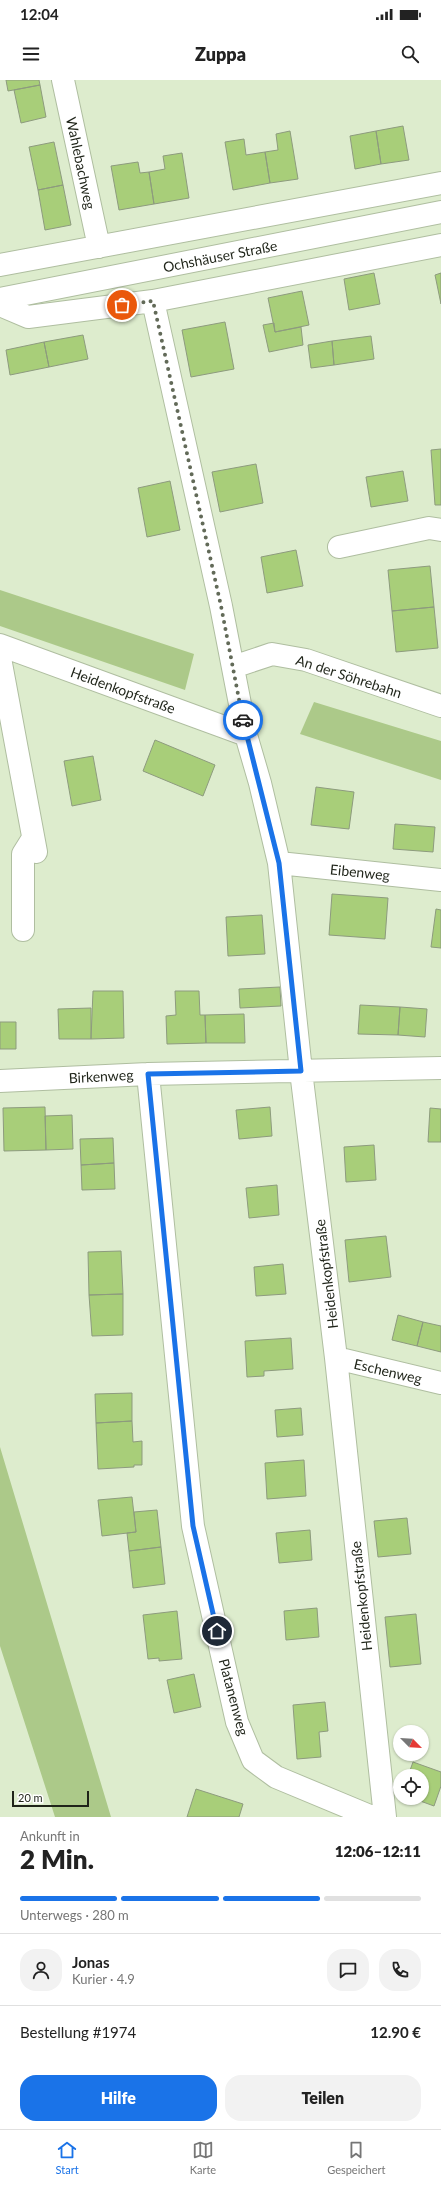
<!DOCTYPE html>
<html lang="de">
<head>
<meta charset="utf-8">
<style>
	:root { --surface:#fff; --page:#f2f2f2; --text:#222; --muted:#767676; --line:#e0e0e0; --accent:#1a73e8 }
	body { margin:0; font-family:Lato,sans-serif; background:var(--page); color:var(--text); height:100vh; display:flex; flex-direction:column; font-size:15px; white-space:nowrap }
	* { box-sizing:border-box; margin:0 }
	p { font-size:13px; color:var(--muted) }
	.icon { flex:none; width:22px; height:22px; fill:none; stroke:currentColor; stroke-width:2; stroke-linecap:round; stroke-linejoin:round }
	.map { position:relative; height:1737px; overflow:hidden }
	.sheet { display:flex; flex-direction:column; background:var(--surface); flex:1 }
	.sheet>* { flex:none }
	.needle { width:26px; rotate:114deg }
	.controls { position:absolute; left:393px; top:1645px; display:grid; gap:8px }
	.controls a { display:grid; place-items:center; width:36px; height:36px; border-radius:50%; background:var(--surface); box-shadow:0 1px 3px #0004; font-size:20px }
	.scale { position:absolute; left:12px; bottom:10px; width:77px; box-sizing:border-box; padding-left:4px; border:2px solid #1f2419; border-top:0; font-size:11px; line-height:14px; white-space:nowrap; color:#1f2419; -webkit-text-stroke:3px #fff; paint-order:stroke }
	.pin { position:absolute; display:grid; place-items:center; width:34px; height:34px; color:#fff; margin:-17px; border:2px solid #fff; border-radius:50%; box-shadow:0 1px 4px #0007 }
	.courier { position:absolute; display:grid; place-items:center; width:40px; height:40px; margin:-20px; border:3px solid #1a73e8; border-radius:50%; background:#fff; color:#222; box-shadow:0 1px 5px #0007 }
	.summary em { font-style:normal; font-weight:800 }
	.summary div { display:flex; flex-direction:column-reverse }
	.summary { display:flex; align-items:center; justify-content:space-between; height:68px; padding:0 20px }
	h1 { font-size:26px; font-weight:800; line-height:30px }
	.bar { display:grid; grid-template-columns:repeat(4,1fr); gap:6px 4px; align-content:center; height:48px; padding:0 20px }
	.bar i { height:5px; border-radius:3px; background:var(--line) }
	.bar .current { background:var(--accent) }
	.bar p { grid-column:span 4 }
	.line { display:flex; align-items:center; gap:10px; padding:0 20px; border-top:1px solid var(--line) }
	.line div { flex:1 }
	.round { display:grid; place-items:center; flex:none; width:42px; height:42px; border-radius:16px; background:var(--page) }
	.action { display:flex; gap:8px; margin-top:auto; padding:8px 20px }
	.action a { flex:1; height:46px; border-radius:16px; background:var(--accent); color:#fff; font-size:16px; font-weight:800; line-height:46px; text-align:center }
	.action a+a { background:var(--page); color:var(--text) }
	.status { display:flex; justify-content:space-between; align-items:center; height:28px; padding:0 20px; background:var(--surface); direction:ltr }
	.status svg { height:11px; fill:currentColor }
	header { display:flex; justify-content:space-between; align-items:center; height:52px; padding:0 20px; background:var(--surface); font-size:18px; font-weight:800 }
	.menu { display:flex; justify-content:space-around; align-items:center; height:56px; border-top:1px solid var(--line); background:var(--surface); font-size:11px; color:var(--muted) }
	.menu a { display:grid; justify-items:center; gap:2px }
	.menu .current { color:var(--accent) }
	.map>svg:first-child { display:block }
	.green { fill:#acc989 }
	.building { fill:#a8ce79; stroke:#8d9b7e }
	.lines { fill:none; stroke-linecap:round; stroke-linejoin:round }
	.minor-casing { stroke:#afbea0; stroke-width:24 }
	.major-casing { stroke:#afbea0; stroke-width:24 }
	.minor { stroke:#fff; stroke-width:22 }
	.major { stroke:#fff; stroke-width:22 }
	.done { stroke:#626a58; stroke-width:4; stroke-dasharray:0 7.2 }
	.route { stroke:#1a73e8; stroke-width:5 }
	.labels { text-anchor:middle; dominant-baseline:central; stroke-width:3; stroke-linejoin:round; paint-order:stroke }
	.street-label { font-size:14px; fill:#1f2419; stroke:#fff }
</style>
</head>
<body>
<div class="status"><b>12:04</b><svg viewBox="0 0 49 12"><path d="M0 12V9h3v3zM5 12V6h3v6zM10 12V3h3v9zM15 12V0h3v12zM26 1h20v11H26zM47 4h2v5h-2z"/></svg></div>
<header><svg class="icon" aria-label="menu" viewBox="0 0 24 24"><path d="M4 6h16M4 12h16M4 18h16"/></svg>Zuppa<svg class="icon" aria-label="search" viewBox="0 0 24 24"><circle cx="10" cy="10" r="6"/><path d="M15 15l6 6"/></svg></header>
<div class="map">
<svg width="441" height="1737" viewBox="0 0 441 1737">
	<rect width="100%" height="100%" fill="#ddeccd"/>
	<path class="green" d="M 0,510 L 194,574 L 185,610 L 0,546 Z
		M 314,622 L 441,661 L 441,700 L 300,654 Z
		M 0,1367 L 111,1737 L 55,1737 L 0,1566 Z"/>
	<path class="building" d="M 6,0 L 39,0 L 40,5 L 8,11 Z
		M 40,5 L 46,37 L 21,43 L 14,10 Z
		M 403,46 L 409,80 L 381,84 L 376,51 Z
		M 290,51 L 298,99 L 270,103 L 265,72 L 278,70 L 276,54 Z
		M 376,51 L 381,84 L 355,89 L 350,56 Z
		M 244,59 L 246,75 L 265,72 L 270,103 L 233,110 L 225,62 Z
		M 54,62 L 63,105 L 38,110 L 29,67 Z
		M 182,73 L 189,118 L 154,124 L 149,92 L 165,89 L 163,76 Z
		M 138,82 L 140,93 L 149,92 L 154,124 L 119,130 L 111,86 Z
		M 63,105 L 71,145 L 45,150 L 38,110 Z
		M 374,193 L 380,224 L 349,230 L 344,199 Z
		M 441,193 L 441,224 L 435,195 Z
		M 302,211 L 309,245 L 275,252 L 268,218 Z
		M 225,242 L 234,289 L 191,297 L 182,250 Z
		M 274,243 L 275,252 L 301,247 L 303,265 L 269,272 L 263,245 Z
		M 83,255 L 88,279 L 49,287 L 44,262 Z
		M 371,256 L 374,279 L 334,285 L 332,261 Z
		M 332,261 L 334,285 L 311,288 L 308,265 Z
		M 44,262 L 49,287 L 10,295 L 6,270 Z
		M 441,369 L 441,425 L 435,425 L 431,370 Z
		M 256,384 L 263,423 L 220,432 L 212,392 Z
		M 403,391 L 408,421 L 371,427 L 366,397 Z
		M 170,401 L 180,450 L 147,457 L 138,408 Z
		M 296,470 L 303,506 L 267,513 L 261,477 Z
		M 430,486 L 434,527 L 392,531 L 388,490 Z
		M 434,527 L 438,568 L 396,572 L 392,531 Z
		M 155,660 L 215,685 L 203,716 L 143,691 Z
		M 93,676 L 101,720 L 72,726 L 64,681 Z
		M 316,707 L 354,712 L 349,749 L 311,745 Z
		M 395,744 L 435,747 L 433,772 L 393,769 Z
		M 332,814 L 388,818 L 385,859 L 329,855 Z
		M 436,829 L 441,830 L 441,868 L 431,867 Z
		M 262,835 L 265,874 L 228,876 L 226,837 Z
		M 280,907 L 281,926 L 240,928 L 239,909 Z
		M 93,911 L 123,911 L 124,958 L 91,959 Z
		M 175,911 L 199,911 L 200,935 L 205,935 L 206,963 L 167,964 L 166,936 L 176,935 Z
		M 360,925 L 400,927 L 398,955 L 358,954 Z
		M 400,927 L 427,929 L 425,957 L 398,955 Z
		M 91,928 L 91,959 L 59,959 L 58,929 Z
		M 244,934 L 245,963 L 206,963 L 205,935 Z
		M 0,942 L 16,942 L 16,969 L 0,969 Z
		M 45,1027 L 46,1070 L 4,1071 L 3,1028 Z
		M 270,1027 L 272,1056 L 239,1059 L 236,1030 Z
		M 430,1028 L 441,1029 L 441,1062 L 428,1062 Z
		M 72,1035 L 73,1069 L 46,1070 L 45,1036 Z
		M 113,1058 L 114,1083 L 81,1085 L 80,1059 Z
		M 374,1065 L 376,1100 L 346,1102 L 344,1067 Z
		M 114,1083 L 115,1109 L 82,1110 L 81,1085 Z
		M 277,1105 L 279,1135 L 249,1138 L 246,1108 Z
		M 386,1156 L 391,1197 L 349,1202 L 345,1160 Z
		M 121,1171 L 123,1214 L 89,1215 L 88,1172 Z
		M 283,1184 L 286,1214 L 256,1216 L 254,1187 Z
		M 123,1214 L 123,1255 L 92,1256 L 89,1215 Z
		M 398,1235 L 423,1242 L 417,1266 L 392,1260 Z
		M 423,1242 L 441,1246 L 441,1272 L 417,1266 Z
		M 291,1258 L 293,1289 L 264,1291 L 264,1296 L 247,1297 L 245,1261 Z
		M 132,1313 L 132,1341 L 96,1343 L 95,1314 Z
		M 301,1328 L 303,1355 L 277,1357 L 275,1330 Z
		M 132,1341 L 133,1362 L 142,1361 L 142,1385 L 134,1385 L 134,1387 L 98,1389 L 96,1343 Z
		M 304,1380 L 306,1416 L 267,1419 L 265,1383 Z
		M 132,1417 L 136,1452 L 102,1456 L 98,1420 Z
		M 157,1430 L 161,1467 L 129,1471 L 127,1453 L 136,1452 L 134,1432 Z
		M 407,1438 L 411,1474 L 378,1477 L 374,1441 Z
		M 310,1450 L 312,1480 L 279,1483 L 276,1453 Z
		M 161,1467 L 165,1504 L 133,1508 L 129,1471 Z
		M 317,1528 L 319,1557 L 286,1560 L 284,1531 Z
		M 177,1531 L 182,1579 L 159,1581 L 159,1578 L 148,1579 L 143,1535 Z
		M 416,1534 L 421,1584 L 390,1587 L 385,1537 Z
		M 194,1594 L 201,1627 L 174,1633 L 167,1600 Z
		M 325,1622 L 328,1651 L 319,1652 L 321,1677 L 297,1679 L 293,1625 Z
		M 413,1682 L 441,1692 L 441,1706 L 434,1726 L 412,1718 L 422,1718 L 422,1696 L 408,1696 Z
		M 196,1709 L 243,1724 L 239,1737 L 187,1737 Z"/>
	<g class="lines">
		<defs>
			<path id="minor" d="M 63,0 L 99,167
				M 0,185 L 441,103
				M 153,221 L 221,526 L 246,655
				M 0,225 L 28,237 L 153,221 L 441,165
				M 339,467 L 429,448 L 441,450
				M 0,565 L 246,655 L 260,703 L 279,783 L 301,991 L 336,1278 L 385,1737
				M 0,578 L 36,772
				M 233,587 L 272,574 L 306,580 L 441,626
				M 279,783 L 441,800
				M 23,850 L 23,774 L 33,758
				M 148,994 L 193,1446 L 237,1642 L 253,1680 L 276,1697 L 372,1737
				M 0,1001 L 148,994 L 441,988
				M 336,1278 L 441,1303"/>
			<path id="major" d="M 0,219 L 441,132"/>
		</defs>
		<use href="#minor" class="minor-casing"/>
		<use href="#major" class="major-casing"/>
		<use href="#minor" class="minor"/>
		<use href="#major" class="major"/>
	</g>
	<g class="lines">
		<path class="done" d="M 122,225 L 153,221 L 221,526 L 243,640"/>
		<path class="route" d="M 217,1551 L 193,1446 L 148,994 L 301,991 L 279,783 L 243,640"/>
	</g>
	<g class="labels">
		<g class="street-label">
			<text transform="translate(81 83) rotate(78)">Wahlebachweg</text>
			<text transform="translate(220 176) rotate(-11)">Ochshäuser Straße</text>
			<text transform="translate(349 596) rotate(18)">An der Söhrebahn</text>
			<text transform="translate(123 610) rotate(20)">Heidenkopfstraße</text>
			<text transform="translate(360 792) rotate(6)">Eibenweg</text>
			<text transform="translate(101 996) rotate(-3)">Birkenweg</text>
			<text transform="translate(326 1194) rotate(-97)">Heidenkopfstraße</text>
			<text transform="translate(388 1291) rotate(13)">Eschenweg</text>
			<text transform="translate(361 1516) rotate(-96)">Heidenkopfstraße</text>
			<text transform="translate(234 1617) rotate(75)">Platanenweg</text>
		</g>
	</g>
</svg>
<div class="controls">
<a><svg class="needle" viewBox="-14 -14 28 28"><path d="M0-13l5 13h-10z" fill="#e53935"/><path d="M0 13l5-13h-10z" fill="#767676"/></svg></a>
<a><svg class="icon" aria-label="locate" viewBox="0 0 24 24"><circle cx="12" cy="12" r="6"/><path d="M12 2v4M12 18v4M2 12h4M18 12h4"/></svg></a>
</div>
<div class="scale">20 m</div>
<div class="pin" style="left:122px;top:225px;background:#ea580c"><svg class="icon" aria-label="bag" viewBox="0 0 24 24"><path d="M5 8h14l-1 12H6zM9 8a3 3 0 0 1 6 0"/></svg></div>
<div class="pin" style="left:217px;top:1551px;background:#1f2937"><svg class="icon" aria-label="home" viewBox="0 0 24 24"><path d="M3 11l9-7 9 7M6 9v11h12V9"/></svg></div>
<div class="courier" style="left:243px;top:640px"><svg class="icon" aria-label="car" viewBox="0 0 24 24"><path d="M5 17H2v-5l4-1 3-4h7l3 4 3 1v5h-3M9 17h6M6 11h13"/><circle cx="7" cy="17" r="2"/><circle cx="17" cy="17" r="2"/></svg></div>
</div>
<section class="sheet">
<div class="summary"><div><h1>2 Min.</h1><p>Ankunft in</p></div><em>12:06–12:11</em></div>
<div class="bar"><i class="current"></i><i class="current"></i><i class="current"></i><i></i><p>Unterwegs · 280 m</p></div>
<div class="line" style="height:72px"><a class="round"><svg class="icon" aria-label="person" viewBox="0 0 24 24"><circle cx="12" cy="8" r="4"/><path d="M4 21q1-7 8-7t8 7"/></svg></a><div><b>Jonas</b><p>Kurier · 4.9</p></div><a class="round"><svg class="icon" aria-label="chat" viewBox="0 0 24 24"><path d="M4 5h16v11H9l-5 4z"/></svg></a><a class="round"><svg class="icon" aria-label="phone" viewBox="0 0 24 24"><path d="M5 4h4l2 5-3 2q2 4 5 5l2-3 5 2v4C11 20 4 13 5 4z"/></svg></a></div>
<div class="line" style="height:52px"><div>Bestellung #1974</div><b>12.90 €</b></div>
<div class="action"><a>Hilfe</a><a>Teilen</a></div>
</section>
<nav class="menu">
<a class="current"><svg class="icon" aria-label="home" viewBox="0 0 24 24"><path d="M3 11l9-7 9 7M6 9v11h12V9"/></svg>Start</a>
<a><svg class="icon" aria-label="map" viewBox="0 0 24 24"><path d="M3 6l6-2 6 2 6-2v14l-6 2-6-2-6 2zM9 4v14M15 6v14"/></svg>Karte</a>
<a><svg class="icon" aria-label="saved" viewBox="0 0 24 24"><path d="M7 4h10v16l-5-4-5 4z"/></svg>Gespeichert</a>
</nav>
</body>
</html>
